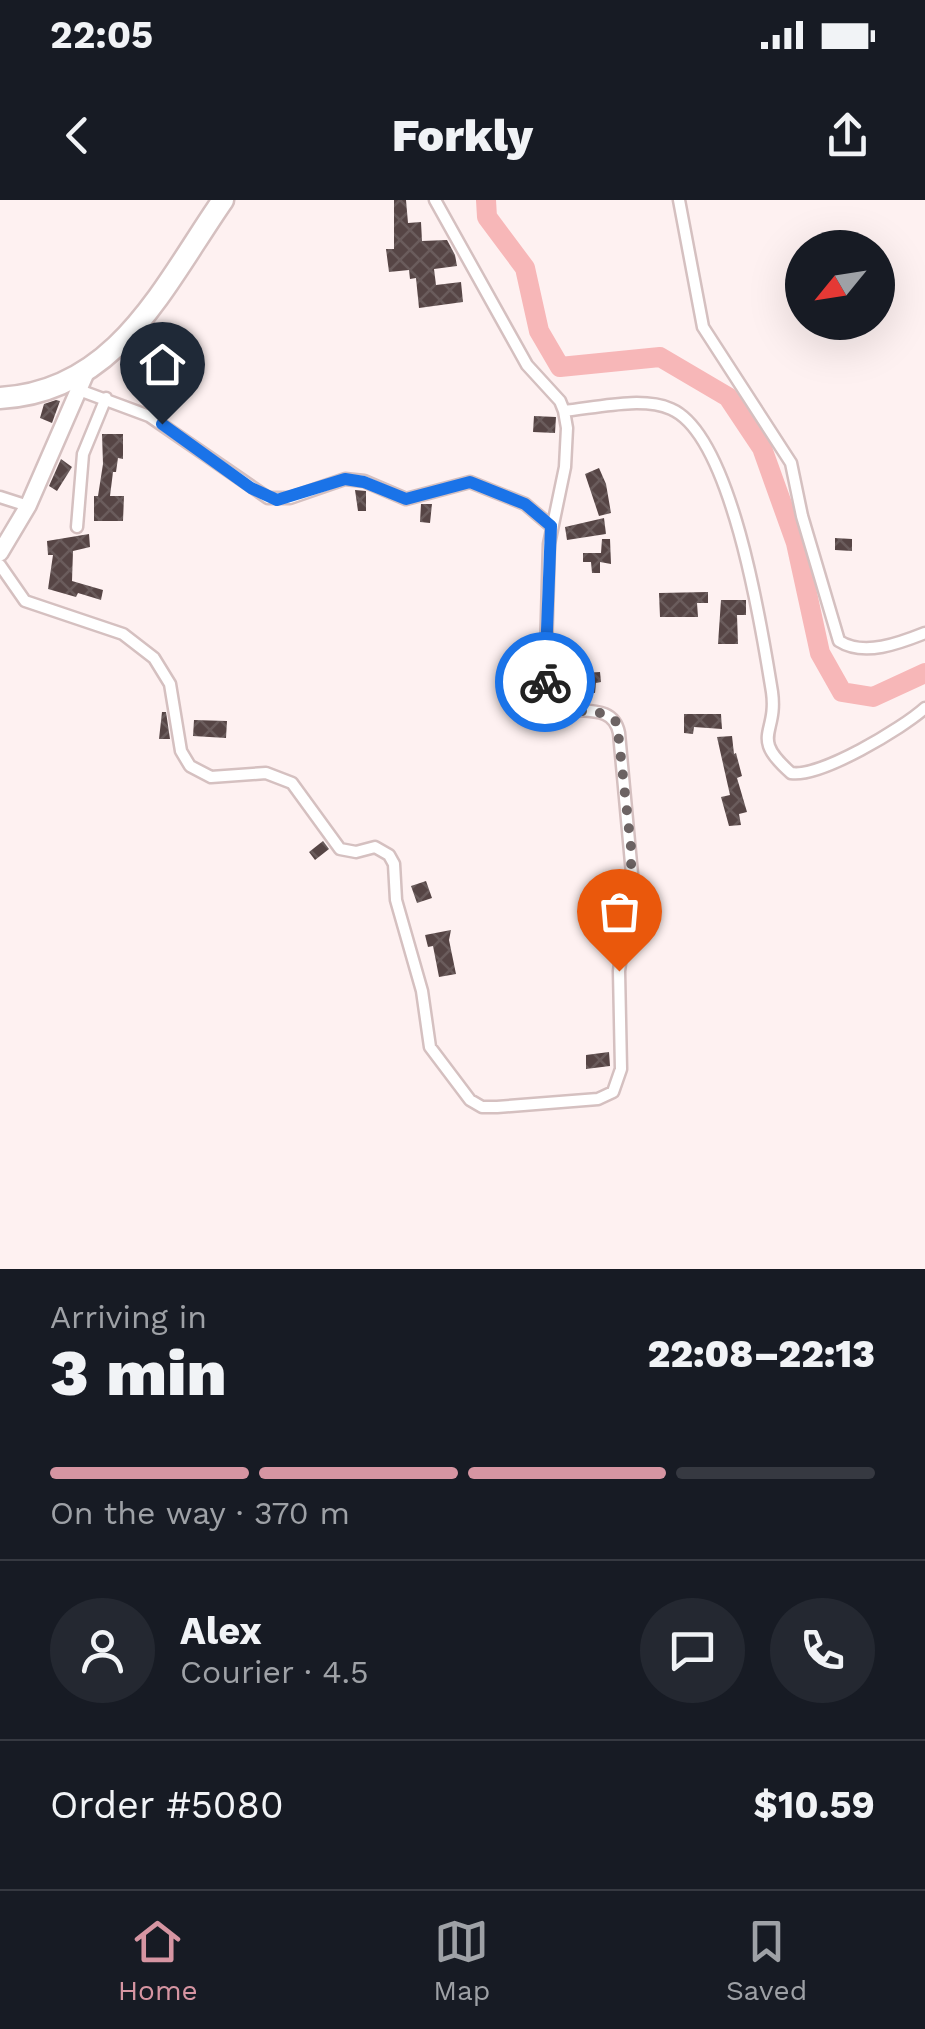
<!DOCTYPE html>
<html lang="en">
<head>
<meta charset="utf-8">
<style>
	:root { --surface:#171b24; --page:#242831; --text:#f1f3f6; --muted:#9ea1a6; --line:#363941; --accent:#d695a2 }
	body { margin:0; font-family:"Work Sans",sans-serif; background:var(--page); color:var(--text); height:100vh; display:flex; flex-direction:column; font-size:38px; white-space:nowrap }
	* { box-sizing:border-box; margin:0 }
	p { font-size:32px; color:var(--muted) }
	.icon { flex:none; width:55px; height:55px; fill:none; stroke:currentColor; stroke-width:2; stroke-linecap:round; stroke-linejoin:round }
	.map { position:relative; height:1069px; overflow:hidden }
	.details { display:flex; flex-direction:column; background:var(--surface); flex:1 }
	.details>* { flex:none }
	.needle { width:65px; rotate:240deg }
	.controls { position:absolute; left:785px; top:30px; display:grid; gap:20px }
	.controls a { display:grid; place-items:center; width:110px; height:110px; border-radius:50%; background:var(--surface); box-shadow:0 10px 40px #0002; font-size:50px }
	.pin { position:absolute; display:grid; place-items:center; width:85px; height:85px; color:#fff; margin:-102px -42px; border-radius:50% 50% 50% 0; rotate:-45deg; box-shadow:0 0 10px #0007 }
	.pin .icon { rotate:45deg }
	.courier { position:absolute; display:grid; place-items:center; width:100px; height:100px; margin:-50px; border:8px solid #1a73e8; border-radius:50%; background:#fff; color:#222; box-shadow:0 2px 12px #0007 }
	.headline em { font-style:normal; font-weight:800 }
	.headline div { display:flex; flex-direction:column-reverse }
	.headline { display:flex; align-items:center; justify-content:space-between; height:170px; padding:0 50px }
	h1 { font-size:65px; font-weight:800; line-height:75px }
	.bar { display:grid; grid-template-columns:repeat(4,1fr); gap:15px 10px; align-content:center; height:120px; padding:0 50px }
	.bar i { height:12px; border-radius:8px; background:var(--line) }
	.bar .on { background:var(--accent) }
	.bar p { grid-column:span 4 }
	.line { display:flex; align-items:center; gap:25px; padding:0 50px; border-top:2px solid var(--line) }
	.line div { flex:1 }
	.round { display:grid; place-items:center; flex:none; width:105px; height:105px; border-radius:52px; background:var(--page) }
	.status { display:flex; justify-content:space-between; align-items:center; height:70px; padding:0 50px; background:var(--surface); direction:ltr }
	.status svg { height:28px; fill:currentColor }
	header { display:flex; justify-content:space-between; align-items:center; height:130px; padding:0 50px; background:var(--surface); font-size:45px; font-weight:800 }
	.tabs { display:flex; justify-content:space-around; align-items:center; height:140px; border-top:2px solid var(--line); background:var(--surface); font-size:28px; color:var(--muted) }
	.tabs a { display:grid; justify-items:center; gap:5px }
	.tabs .on { color:var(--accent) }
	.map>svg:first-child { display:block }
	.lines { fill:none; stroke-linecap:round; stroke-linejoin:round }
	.river { stroke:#f7b7b8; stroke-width:20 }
	.building { fill:url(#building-cross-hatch) }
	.street-casing { stroke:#d5c0c0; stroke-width:15 }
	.secondary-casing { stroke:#d5c0c0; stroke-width:20 }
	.highway-casing { stroke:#d5c0c0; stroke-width:25 }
	.street { stroke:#fff; stroke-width:10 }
	.secondary { stroke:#fff; stroke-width:15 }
	.highway { stroke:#fff; stroke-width:20 }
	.done { stroke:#6c6363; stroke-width:10; stroke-dasharray:0 18 }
	.route { stroke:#1a73e8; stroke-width:12 }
</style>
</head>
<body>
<div class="status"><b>22:05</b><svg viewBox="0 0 49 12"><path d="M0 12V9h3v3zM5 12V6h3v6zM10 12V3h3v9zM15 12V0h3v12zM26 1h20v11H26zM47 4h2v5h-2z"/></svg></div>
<header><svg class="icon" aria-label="back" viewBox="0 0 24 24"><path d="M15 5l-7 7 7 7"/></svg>Forkly<svg class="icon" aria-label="share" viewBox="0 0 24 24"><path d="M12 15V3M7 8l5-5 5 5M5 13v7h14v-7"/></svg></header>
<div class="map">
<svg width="925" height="1069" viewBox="0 0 925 1069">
	<defs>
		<pattern id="building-cross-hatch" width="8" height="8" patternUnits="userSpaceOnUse" patternTransform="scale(2.5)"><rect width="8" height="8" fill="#564545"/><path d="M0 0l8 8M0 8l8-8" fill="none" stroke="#6a5c5c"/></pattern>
	</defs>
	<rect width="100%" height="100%" fill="#fef1f1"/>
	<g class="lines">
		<path class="river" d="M 486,0 L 487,17 L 525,68 L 539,131 L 560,167 L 660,157 L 728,197 L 762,248 L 796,343 L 820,453 L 842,492 L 873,497 L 925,473"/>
	</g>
	<path class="building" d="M 394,0 L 406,0 L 408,23 L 421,22 L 422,41 L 447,40 L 455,55 L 457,66 L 434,69 L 436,85 L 461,82 L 463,102 L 419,108 L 416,78 L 410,79 L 409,70 L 389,72 L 386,49 L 394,49 Z
		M 56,200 L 60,201 L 52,223 L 40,218 L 44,204 Z
		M 534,216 L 556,217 L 555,233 L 533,232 Z
		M 102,234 L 123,234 L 123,259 L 118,258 L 116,272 L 113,272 L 110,296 L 124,296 L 123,321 L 94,321 L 94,296 L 98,296 L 103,264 Z
		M 61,259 L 72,267 L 57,291 L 49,286 Z
		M 599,268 L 606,284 L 611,313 L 599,316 L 585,274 Z
		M 355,290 L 366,291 L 366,311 L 358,311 Z
		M 421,304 L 432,304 L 430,323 L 420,322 Z
		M 604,318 L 606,334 L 567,340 L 565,327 Z
		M 89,334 L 90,347 L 73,351 L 72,381 L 103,390 L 101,400 L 78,393 L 76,397 L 48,389 L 53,355 L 48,355 L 47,341 Z
		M 835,338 L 852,339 L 852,351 L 835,350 Z
		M 602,339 L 610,339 L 611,364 L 600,362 L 600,373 L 592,373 L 591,362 L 583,362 L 583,353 L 601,353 Z
		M 708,392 L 708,403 L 697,403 L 698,417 L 660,417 L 659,393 Z
		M 721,400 L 746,400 L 746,415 L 737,415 L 738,444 L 718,444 Z
		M 600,472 L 601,482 L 596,483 L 595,493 L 585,492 L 584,473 Z
		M 162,512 L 166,512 L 170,539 L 159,539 Z
		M 684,514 L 721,514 L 722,529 L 694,527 L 693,534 L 684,533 Z
		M 194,520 L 227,521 L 226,538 L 193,536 Z
		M 732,536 L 734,554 L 736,553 L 742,576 L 737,578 L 747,612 L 739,614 L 741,625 L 729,626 L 721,597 L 730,595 L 717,537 Z
		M 323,641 L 329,649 L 315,660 L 309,652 Z
		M 426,681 L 432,698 L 417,703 L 411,686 Z
		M 451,730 L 449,740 L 456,774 L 439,777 L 433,746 L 428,747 L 425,735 Z
		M 609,852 L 610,866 L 586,869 L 586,855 Z"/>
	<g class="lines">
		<defs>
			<path id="street" d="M 679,0 L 703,127 L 791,263 L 802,316 L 839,441 C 864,457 900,443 925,433
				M 79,190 L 149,216 L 268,298 L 290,298 L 345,279 L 364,281 L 406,299 L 470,282 L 525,304 L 551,326
				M 564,211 C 595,208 642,196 671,209 C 732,235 762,430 772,492 C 778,535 749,536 791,573 C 820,578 903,528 925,508
				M 0,297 L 28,306
				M 77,327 L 83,254 L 106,198
				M 0,365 L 25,401 L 123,434 L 154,458 L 170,484 L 181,551 L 190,566 L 211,577 L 266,573 L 292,583 L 340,649 L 356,652 L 375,647 L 389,655 L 394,664 L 396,700 L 422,791 L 430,847 L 470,900 L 482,907 L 497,907 L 598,899 L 613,892 L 621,869 L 619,771 L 632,674 L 619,533 C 613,502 579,515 557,507 L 547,495 L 545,486 L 549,344 L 565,267 L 567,228 L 564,211 L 560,201 L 527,165 L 435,0"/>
			<path id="secondary" d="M 0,353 L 28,306 L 86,173"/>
			<path id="highway" d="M 0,198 C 117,192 164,85 223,0"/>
		</defs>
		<use href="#street" class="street-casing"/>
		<use href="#secondary" class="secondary-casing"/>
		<use href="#highway" class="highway-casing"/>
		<use href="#street" class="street"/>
		<use href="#secondary" class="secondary"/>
		<use href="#highway" class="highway"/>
	</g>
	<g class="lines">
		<path class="done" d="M 545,482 C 549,530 595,497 617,523 L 632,656 L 619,771"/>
		<path class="route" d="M 162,224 L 251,288 L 277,300 L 345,279 L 364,282 L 406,299 L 470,282 L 525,304 L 551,326 L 545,482"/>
	</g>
</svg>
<div class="controls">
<a><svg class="needle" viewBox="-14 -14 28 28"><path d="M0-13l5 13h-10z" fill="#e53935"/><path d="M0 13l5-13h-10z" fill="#9ea1a6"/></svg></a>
</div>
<div class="pin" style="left:619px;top:771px;background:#ea580c"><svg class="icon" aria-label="bag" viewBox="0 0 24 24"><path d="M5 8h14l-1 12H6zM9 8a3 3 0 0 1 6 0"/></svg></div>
<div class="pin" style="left:162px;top:224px;background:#1f2937"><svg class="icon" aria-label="home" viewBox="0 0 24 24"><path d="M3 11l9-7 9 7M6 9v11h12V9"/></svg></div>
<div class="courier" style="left:545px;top:482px"><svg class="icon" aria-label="bike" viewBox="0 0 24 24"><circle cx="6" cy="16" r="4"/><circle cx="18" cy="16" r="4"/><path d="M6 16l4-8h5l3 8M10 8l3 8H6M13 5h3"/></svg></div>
</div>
<section class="details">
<div class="headline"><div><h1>3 min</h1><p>Arriving in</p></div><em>22:08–22:13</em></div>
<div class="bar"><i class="on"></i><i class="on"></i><i class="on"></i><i></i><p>On the way · 370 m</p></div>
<div class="line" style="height:180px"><a class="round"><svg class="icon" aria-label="person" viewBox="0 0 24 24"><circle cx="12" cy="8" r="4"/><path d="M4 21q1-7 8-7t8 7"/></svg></a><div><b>Alex</b><p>Courier · 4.5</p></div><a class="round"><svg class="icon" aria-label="chat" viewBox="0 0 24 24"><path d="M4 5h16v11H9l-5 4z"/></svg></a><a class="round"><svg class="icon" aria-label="phone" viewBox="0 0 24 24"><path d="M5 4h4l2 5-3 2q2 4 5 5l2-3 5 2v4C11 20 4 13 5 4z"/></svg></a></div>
<div class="line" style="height:130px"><div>Order #5080</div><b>$10.59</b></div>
</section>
<nav class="tabs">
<a class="on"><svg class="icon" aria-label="home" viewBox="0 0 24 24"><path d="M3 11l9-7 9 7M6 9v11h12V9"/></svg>Home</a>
<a><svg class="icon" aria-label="map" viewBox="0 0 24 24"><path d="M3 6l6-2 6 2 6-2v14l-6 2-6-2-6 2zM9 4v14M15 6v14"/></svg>Map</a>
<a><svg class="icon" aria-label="saved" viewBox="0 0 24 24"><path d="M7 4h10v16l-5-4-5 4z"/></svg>Saved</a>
</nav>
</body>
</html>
